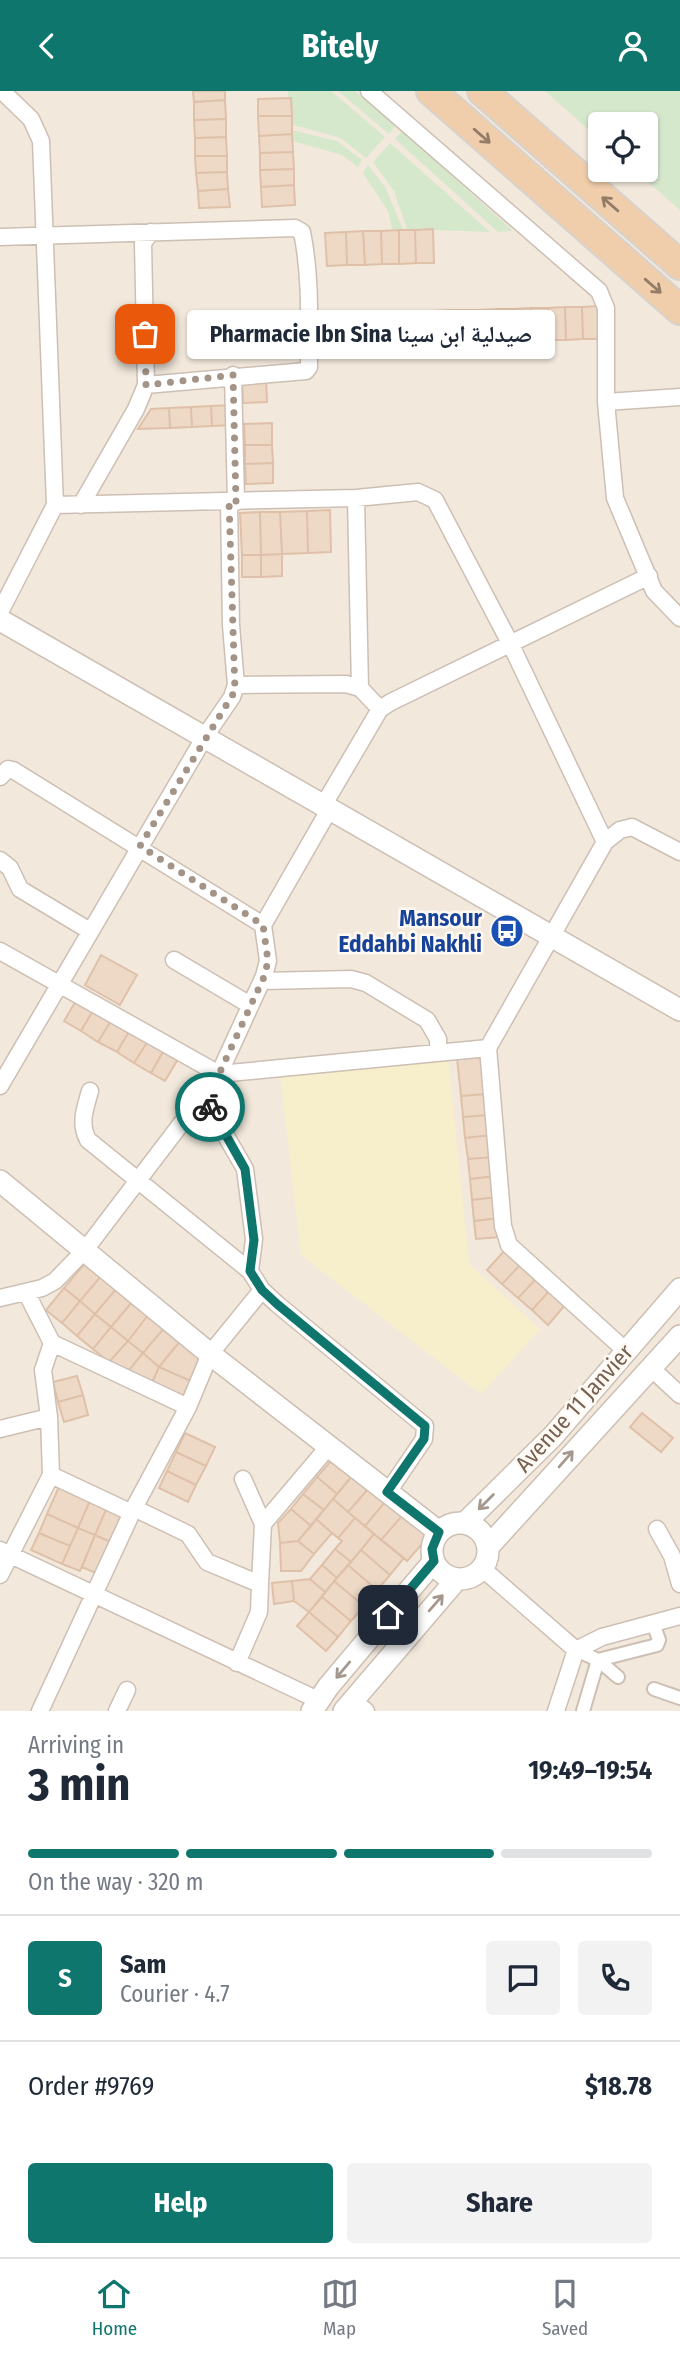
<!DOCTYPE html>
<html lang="en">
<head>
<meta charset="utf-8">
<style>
	:root { --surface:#fff; --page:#f2f2f3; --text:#1f2937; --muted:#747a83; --line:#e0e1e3; --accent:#0f766e }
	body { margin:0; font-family:"Fira Sans Condensed","Noto Naskh Arabic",sans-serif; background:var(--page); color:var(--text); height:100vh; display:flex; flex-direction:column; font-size:26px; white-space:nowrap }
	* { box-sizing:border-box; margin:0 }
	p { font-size:23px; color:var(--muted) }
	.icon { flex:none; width:38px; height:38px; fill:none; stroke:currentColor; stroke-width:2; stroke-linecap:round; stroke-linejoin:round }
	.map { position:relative; height:1620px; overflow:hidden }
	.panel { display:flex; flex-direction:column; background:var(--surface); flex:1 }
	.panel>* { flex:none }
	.buttons { position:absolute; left:588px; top:21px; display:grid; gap:14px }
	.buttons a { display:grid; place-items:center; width:70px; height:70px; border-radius:7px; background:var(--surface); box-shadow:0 2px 5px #0004; font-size:35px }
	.pin { position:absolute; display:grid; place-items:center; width:60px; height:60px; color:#fff; margin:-30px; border-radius:14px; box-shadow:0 4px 10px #0006 }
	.courier { position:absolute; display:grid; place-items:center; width:70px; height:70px; margin:-35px; border:5px solid #0f766e; border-radius:50%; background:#fff; color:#222; box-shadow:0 2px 9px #0007 }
	.bubble { position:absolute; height:49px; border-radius:7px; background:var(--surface); box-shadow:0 2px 5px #0004; font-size:23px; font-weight:700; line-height:49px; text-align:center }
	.summary em { font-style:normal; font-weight:700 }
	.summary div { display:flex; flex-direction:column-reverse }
	.summary { display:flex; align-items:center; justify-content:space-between; height:119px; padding:0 28px }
	h1 { font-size:46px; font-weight:700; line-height:52px }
	.bar { display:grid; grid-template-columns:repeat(4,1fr); gap:10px 7px; align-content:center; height:84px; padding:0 28px }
	.bar i { height:9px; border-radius:5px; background:var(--line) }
	.bar .on { background:var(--accent) }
	.bar p { grid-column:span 4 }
	.line { display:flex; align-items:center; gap:18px; padding:0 28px; border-top:2px solid var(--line) }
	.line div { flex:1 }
	.round { display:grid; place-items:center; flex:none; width:74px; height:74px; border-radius:7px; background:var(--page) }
	.cta { display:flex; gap:14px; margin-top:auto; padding:14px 28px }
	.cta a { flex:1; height:80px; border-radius:7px; background:var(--accent); color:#fff; font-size:28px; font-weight:700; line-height:80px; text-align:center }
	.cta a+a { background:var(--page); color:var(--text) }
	header { display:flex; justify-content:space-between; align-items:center; height:91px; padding:0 28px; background:var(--accent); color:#fff; font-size:32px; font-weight:700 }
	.dock { display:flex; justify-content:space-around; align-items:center; height:98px; border-top:2px solid var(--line); background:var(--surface); font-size:19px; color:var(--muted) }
	.dock a { display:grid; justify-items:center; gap:4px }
	.dock .on { color:var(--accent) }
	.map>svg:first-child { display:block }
	.residential { fill:#f2e9dc }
	.green { fill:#d6e8cc }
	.sand { fill:#f7efcb }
	.building { fill:#eed9c7; stroke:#dfc0a9; stroke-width:2 }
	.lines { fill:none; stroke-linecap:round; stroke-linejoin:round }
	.pedestrian-casing { stroke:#cdbfb3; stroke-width:16 }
	.minor-casing { stroke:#cdbfb3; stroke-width:19 }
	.tertiary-casing { stroke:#cdbfb3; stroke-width:24 }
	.trunk-casing { stroke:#d8d2ce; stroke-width:32 }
	.pedestrian { stroke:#fff; stroke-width:12 }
	.minor { stroke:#fff; stroke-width:16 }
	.tertiary { stroke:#fff; stroke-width:21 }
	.trunk { stroke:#f0ceab; stroke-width:28 }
	.oneway { stroke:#947c68 }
	.oneway2 { stroke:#a5988e }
	.done { stroke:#a49488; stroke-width:7; stroke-dasharray:0 12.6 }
	.route { stroke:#0f766e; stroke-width:9 }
	.labels { text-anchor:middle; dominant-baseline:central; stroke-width:5; stroke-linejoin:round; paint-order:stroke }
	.transit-label { font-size:23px; font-weight:bold; fill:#164399; stroke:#fefaf3; text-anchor:end }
	.street-label { font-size:23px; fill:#756051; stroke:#fefaf3 }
</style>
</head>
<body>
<header><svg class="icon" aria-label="back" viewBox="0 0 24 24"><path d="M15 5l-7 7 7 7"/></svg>Bitely<svg class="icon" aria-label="person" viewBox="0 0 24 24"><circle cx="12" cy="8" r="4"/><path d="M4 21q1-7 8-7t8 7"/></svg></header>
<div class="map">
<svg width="680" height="1620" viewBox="0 0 680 1620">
	<rect width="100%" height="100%" fill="#fbf6ed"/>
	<path class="residential" d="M 0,0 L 581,0 L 600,33 L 600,79 L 646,79 L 680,85 L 680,1620 L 0,1620 Z"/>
	<path class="green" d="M 288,0 L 331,0 L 385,46 L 366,67 L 340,47 L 290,33 Z
		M 338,0 L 355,0 L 395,35 L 389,43 Z
		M 545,0 L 680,0 L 680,119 L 634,79 L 646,79 L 646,33 L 600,33 L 600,49 Z
		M 292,39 L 337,50 L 362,69 L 358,76 L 342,64 L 293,50 Z
		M 402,40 L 513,140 L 498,141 L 395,48 Z
		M 390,52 L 490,141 L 407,138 L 394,100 L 373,71 Z
		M 368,74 L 385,96 L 403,138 L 392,138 L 388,120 L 363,82 Z"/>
	<path class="sand" d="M 448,967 L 469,1173 L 540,1238 L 481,1303 L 301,1164 L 280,983 Z"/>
	<path class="building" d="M 193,0 L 225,0 L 225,9 L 194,11 Z
		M 291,7 L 292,25 L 258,25 L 258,8 Z
		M 225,9 L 226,28 L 194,29 L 194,11 Z
		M 258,25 L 292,25 L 292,43 L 259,45 Z
		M 226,28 L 226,46 L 195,47 L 194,29 Z
		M 292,43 L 293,61 L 260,62 L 259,45 Z
		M 226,46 L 227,65 L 195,65 L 195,47 Z
		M 293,61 L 294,78 L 260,79 L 260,62 Z
		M 195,65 L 227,65 L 227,81 L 196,82 Z
		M 294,78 L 294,94 L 261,96 L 260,79 Z
		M 227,81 L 228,98 L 198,100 L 196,82 Z
		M 294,94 L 295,114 L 262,116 L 261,96 Z
		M 228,98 L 230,116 L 199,117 L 198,100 Z
		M 433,138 L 434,172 L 416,172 L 415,139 Z
		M 399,139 L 399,173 L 382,173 L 381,140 Z
		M 399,139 L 415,139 L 416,172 L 399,173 Z
		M 363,140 L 365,174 L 347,174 L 346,141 Z
		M 363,140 L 381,140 L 382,173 L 365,174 Z
		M 346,141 L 347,174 L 327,175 L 325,142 Z
		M 599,215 L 600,248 L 583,248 L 582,216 Z
		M 565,216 L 566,249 L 549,249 L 548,217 Z
		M 565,216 L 582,216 L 583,248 L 566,249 Z
		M 531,217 L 532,250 L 515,250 L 514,218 Z
		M 531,217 L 548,217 L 549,249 L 532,250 Z
		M 497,218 L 498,251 L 482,251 L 481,219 Z
		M 497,218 L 514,218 L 515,250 L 498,251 Z
		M 448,219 L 449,252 L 433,252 L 433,220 Z
		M 448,219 L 465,219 L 466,251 L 449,252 Z
		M 465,219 L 481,219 L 482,251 L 466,251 Z
		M 416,220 L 417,253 L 400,253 L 399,221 Z
		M 416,220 L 433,220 L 433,252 L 417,253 Z
		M 382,221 L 383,254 L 366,254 L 366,222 Z
		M 382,221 L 399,221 L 400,253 L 383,254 Z
		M 350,222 L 350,255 L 333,256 L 332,223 Z
		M 350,222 L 366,222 L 366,254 L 350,255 Z
		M 266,285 L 267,311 L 243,312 L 242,286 Z
		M 232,314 L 233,334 L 212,335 L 211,315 Z
		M 211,315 L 212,335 L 192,336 L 191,316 Z
		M 191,316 L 192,336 L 170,337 L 169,317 Z
		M 169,317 L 170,337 L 138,338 L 151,318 Z
		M 272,332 L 272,354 L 245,354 L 244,333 Z
		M 245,354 L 272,354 L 273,372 L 245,373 Z
		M 273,372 L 273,392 L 246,393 L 245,373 Z
		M 330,419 L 331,461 L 308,462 L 307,420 Z
		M 307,420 L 308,462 L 282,463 L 280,421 Z
		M 260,421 L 280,421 L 282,463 L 261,464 Z
		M 260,421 L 261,464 L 242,464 L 240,422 Z
		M 282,463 L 282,485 L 261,486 L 261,464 Z
		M 242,464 L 261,464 L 261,486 L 242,486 Z
		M 101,864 L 137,884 L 120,914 L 85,894 Z
		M 77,908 L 94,918 L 81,940 L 64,930 Z
		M 94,918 L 112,928 L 98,951 L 81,940 Z
		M 112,928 L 130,939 L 117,961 L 98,951 Z
		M 130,939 L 148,950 L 134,972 L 117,961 Z
		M 148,950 L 164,959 L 151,982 L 134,972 Z
		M 164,959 L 178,968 L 165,990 L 151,982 Z
		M 482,964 L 486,1003 L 461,1005 L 457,967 Z
		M 486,1003 L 489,1024 L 463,1026 L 461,1005 Z
		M 489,1024 L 491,1044 L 465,1047 L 463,1026 Z
		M 491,1044 L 493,1066 L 468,1068 L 465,1047 Z
		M 493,1066 L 495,1085 L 470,1088 L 468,1068 Z
		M 495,1085 L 497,1106 L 472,1109 L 470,1088 Z
		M 497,1106 L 500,1127 L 474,1130 L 472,1109 Z
		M 500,1127 L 501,1146 L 476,1148 L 474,1130 Z
		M 505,1159 L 521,1173 L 502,1193 L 487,1179 Z
		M 86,1171 L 102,1184 L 80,1210 L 64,1197 Z
		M 521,1173 L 537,1187 L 518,1207 L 502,1193 Z
		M 102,1184 L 117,1197 L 95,1223 L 80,1210 Z
		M 537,1187 L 550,1199 L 532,1219 L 518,1207 Z
		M 64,1197 L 80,1210 L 62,1232 L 46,1219 Z
		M 117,1197 L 133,1210 L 111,1236 L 95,1223 Z
		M 550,1199 L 566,1213 L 548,1234 L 532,1219 Z
		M 80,1210 L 95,1223 L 77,1245 L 62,1232 Z
		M 133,1210 L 149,1223 L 128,1250 L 111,1236 Z
		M 95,1223 L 111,1236 L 93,1258 L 77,1245 Z
		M 149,1223 L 165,1236 L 143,1262 L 128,1250 Z
		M 111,1236 L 128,1250 L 109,1271 L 93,1258 Z
		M 165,1236 L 181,1249 L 159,1276 L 143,1262 Z
		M 181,1249 L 205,1265 L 193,1291 L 159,1276 Z
		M 128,1250 L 143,1262 L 125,1284 L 109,1271 Z
		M 143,1262 L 159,1276 L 150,1296 L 125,1284 Z
		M 159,1276 L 193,1291 L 184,1311 L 150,1296 Z
		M 77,1285 L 83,1304 L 58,1311 L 53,1291 Z
		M 83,1304 L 88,1324 L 64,1331 L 58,1311 Z
		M 642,1322 L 673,1347 L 661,1361 L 630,1336 Z
		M 185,1342 L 215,1356 L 206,1375 L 176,1361 Z
		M 176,1361 L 206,1375 L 196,1394 L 167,1380 Z
		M 331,1370 L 351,1386 L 337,1403 L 317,1386 Z
		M 167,1380 L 196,1394 L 188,1411 L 159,1397 Z
		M 353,1384 L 369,1397 L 348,1421 L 333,1408 Z
		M 317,1386 L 337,1403 L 324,1419 L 303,1403 Z
		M 61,1391 L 92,1405 L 78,1437 L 47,1423 Z
		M 369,1397 L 385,1411 L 365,1435 L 348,1421 Z
		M 303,1403 L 324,1419 L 311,1435 L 291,1418 Z
		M 92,1405 L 109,1412 L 95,1444 L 78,1437 Z
		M 333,1408 L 355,1427 L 338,1447 L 316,1428 Z
		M 385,1411 L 402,1425 L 381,1449 L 365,1435 Z
		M 109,1412 L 127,1420 L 113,1452 L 95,1444 Z
		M 291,1418 L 311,1435 L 298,1450 L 280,1452 L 278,1432 Z
		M 47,1423 L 78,1437 L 70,1455 L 39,1442 Z
		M 402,1425 L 430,1444 L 407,1470 L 381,1449 Z
		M 355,1427 L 374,1443 L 351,1471 L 335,1458 L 342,1450 L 338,1447 Z
		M 316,1428 L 332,1442 L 314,1463 L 298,1450 Z
		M 78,1437 L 95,1444 L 80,1480 L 62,1473 Z
		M 39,1442 L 70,1455 L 62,1473 L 31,1459 Z
		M 374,1443 L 404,1467 L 390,1484 L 361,1459 Z
		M 95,1444 L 113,1452 L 100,1484 L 82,1476 Z
		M 298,1450 L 314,1463 L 301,1480 L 281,1480 L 280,1452 Z
		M 335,1458 L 351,1471 L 337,1487 L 322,1474 Z
		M 361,1459 L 390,1484 L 377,1499 L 348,1474 Z
		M 322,1474 L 337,1487 L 325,1501 L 310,1488 Z
		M 348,1474 L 377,1499 L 364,1515 L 334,1490 Z
		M 310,1488 L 325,1501 L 309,1521 L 294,1510 L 292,1490 Z
		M 292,1490 L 294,1510 L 274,1513 L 272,1492 Z
		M 334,1490 L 364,1515 L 351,1530 L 322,1506 Z
		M 322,1506 L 351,1530 L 338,1546 L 309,1521 Z
		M 309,1521 L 338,1546 L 326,1560 L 297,1535 Z"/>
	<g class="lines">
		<defs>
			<path id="pedestrian" d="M 576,1559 L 598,1569 L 618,1586
				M 654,1598 L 680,1607
				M 583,1620 L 598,1569 L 657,1554 L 659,1549 L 653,1532"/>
			<path id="minor" d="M 369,0 L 599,200 L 606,217 L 606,311 L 615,407 L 654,500 L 680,527
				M 0,146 L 295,137 L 302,141 C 311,185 309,231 309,276 L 306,280 L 146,294
				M 233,284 L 236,411
				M 606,311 L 680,306
				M 356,407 L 360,597
				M 55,414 L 356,407 L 418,401 L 435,409 L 510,552 L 605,751
				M 81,414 L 136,318 L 146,294 L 143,152 L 151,141
				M 0,521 L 55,414 L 41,50 L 31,28 L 2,0
				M 236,594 L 346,593 L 360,597 L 380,618
				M 0,686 L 8,678 L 13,679 L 263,834
				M 323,715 L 380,618 L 391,611 L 649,485
				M 0,769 L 10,777 L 20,798 L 90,840
				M 0,860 L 219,983 L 488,957 L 503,1135 L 509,1154 L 626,1260
				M 174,869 L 250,914
				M 262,890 L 351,888 L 366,892 L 427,929 L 438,948 L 438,961
				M 488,957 L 605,751 L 620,739 L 632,736 L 680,761
				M 0,995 L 204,647 L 232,606 L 236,594 L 231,534 L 229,411
				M 90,1000 C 85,1018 79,1032 88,1049 L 250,1180 L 262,1199 L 277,1213 L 425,1335 L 424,1348 L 388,1401
				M 203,1005 L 245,1078 L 254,1148 L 250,1180
				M 26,1201 L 52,1252 L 188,1316
				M 0,1207 L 42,1197 L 55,1190 L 85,1159 L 219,983 L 264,885 L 268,870 L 263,834 L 329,719
				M 652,1278 L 680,1304
				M 49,1326 L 51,1384 L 132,1422
				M 0,1338 L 49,1326 L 43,1279 L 52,1252
				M 243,1388 L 263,1433 L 260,1493
				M 134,1417 L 188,1443 L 207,1471 L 260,1493 L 259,1521 L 237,1572
				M 263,1433 L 329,1355
				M 657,1438 L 672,1465 L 680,1493
				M 0,1459 L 318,1609
				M 483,1478 L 576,1559
				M 0,1484 L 51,1384
				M 352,1609 L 366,1620
				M 40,1620 L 134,1417 L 188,1316 L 210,1263 L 262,1199
				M 117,1620 L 127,1599
				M 556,1620 L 576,1559 L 602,1546 L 680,1525"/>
			<path id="tertiary" d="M 0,529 L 680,919
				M 0,1090 L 210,1263 L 439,1441
				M 465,1432 L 553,1345 L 680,1198
				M432 1460a28 28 0 1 1 56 0a28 28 0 1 1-56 0Z
				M 488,1456 L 680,1245
				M 312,1620 L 328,1596 L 434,1470
				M 344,1620 L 457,1488"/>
			<path id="trunk" d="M 431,0 L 680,219
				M 482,0 L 680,174"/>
		</defs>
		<use href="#pedestrian" class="pedestrian-casing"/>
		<use href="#minor" class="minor-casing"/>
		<use href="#tertiary" class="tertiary-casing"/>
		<use href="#trunk" class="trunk-casing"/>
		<use href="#pedestrian" class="pedestrian"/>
		<use href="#minor" class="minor"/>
		<use href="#tertiary" class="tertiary"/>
		<use href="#trunk" class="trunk"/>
	</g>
	<defs><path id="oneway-shaft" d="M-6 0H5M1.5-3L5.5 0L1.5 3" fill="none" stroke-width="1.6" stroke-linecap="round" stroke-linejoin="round" transform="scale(1.75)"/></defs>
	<g class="oneway">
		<use href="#oneway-shaft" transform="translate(482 45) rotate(41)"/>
		<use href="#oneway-shaft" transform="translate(610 113) rotate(-139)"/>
		<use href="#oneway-shaft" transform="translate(653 195) rotate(41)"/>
	</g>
	<g class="oneway2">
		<use href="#oneway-shaft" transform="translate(566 1368) rotate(-49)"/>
		<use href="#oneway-shaft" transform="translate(486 1411) rotate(135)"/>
		<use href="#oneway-shaft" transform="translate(436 1512) rotate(-49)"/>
		<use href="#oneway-shaft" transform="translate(343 1579) rotate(130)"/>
	</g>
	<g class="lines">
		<path class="done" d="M 145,243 L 146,294 L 233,284 L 236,411 L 229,411 L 235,600 L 140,755 L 263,834 L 268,870 L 264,886 L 219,983 L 203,1005 L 210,1016"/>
		<path class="route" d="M 210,1016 L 245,1078 L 254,1149 L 250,1180 L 262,1199 L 277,1213 L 425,1335 L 424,1348 L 387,1401 L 439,1441 L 432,1458 L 434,1470 L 388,1524"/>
	</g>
	<defs>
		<symbol id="bus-disc" viewBox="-11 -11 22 22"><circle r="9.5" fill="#1a4fb4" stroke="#fefaf3"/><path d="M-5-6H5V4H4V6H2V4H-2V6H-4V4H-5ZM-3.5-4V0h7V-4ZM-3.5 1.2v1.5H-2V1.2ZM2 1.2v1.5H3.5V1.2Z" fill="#fff"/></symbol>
	</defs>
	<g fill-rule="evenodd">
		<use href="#bus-disc" x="488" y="821" width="38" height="38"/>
	</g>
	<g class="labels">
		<g class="transit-label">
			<text x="482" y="827">Mansour<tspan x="482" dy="26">Eddahbi Nakhli</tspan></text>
		</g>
		<g class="street-label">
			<text transform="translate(574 1317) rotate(-48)">Avenue 11 Janvier</text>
		</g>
	</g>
</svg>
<div class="buttons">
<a><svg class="icon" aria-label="locate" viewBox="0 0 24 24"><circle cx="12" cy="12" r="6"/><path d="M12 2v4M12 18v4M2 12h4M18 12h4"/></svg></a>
</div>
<div class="pin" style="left:145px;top:243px;background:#ea580c"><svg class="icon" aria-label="bag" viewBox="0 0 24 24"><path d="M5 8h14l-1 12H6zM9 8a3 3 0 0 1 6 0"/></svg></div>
<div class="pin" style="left:388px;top:1524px;background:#1f2937"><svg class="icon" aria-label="home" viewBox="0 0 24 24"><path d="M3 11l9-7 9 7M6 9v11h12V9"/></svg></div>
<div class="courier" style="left:210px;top:1016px"><svg class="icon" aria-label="bike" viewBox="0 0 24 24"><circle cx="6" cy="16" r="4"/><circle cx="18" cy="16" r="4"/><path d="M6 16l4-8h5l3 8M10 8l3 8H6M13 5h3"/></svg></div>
<div class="bubble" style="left:187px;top:219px;width:368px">Pharmacie Ibn Sina صيدلية ابن سينا</div>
</div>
<section class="panel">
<div class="summary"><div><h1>3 min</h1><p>Arriving in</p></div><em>19:49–19:54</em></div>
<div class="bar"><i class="on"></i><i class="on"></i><i class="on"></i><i></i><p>On the way · 320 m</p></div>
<div class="line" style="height:126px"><b class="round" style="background:var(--accent);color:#fff">S</b><div><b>Sam</b><p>Courier · 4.7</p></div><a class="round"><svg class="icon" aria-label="chat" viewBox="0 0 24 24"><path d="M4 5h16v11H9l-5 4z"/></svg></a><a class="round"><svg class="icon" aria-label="phone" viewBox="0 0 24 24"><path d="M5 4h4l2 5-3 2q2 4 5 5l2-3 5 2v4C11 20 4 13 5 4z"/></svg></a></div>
<div class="line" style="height:91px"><div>Order #9769</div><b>$18.78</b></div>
<div class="cta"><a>Help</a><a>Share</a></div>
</section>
<nav class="dock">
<a class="on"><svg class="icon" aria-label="home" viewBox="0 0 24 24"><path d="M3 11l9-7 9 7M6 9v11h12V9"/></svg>Home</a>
<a><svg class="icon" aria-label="map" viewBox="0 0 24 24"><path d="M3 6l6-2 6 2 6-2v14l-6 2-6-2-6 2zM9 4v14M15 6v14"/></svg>Map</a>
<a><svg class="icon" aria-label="saved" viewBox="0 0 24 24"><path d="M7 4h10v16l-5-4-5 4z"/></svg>Saved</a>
</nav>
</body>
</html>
